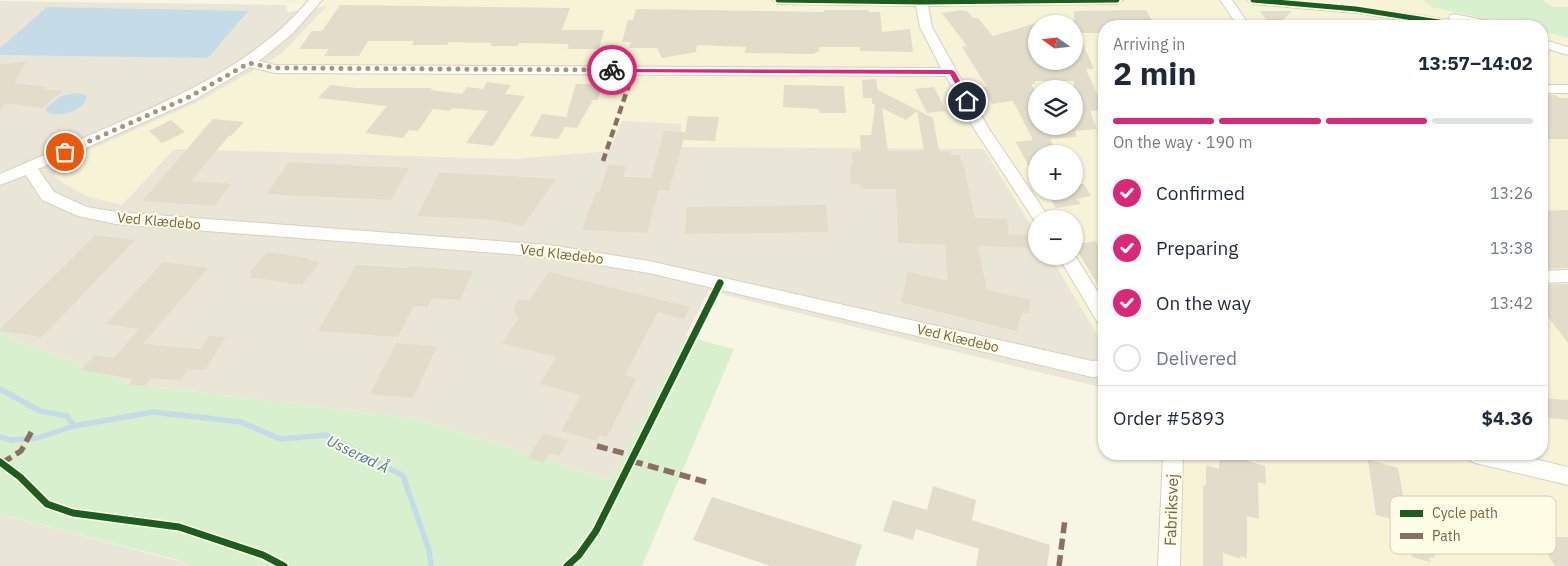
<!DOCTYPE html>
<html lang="en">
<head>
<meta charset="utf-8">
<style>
	:root { --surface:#fff; --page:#f2f2f3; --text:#1f2937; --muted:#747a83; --line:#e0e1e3; --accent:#db2777 }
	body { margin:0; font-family:"IBM Plex Sans",sans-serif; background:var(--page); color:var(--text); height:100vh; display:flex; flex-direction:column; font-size:19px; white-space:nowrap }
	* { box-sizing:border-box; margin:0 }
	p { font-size:16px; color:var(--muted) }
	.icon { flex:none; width:28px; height:28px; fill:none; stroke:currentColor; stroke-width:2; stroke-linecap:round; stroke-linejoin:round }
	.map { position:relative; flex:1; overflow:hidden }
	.details { position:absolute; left:1098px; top:20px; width:450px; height:440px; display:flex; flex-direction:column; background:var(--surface); border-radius:20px; box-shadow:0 1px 4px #0004 }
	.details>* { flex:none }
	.needle { width:32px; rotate:285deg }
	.buttons { position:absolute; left:1028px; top:15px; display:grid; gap:10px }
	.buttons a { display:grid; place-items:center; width:55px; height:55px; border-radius:50%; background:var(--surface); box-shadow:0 1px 4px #0004; font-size:25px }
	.pin { position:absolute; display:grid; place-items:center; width:42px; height:42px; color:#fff; margin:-21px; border:2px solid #fff; border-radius:50%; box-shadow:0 1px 5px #0007 }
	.courier { position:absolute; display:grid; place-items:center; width:50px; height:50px; margin:-25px; border:4px solid #db2777; border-radius:50%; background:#fff; color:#222; box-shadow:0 1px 6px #0007 }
	.summary em { font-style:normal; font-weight:700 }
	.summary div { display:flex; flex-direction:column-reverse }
	.summary { display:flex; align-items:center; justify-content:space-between; height:85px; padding:0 15px }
	h1 { font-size:32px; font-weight:700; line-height:38px }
	.bar { display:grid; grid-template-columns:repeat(4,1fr); gap:8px 5px; align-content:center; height:60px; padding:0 15px }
	.bar i { height:6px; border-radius:4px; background:var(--line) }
	.bar .selected { background:var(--accent) }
	.bar p { grid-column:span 4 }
	.line { display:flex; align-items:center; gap:12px; padding:0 15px; border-top:1px solid var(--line) }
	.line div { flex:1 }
	ol { padding:0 15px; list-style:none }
	li { display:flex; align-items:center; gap:15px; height:55px }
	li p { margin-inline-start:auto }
	li .icon { padding:5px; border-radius:50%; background:var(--accent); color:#fff; stroke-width:4 }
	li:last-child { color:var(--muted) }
	li i { width:28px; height:28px; border:2px solid var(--line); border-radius:50% }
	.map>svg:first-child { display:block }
	.residential { fill:#f6f3d7; fill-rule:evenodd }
	.industrial { fill:#eae6d7 }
	.green { fill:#d9f0ce }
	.water { fill:#c6dbe8 }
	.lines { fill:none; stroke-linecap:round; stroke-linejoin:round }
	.stream { stroke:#c6dbe8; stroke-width:5.5 }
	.building { fill:#e1ddca; fill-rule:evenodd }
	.minor-casing { stroke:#d6d1c1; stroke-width:2 }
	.minor { fill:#fefefb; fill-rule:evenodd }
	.quiet-far1 { stroke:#8d6e63; stroke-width:4.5; stroke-dasharray:8 4.5; stroke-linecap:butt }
	.quiet { stroke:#8d6e63; stroke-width:5.5; stroke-dasharray:11 5.5; stroke-linecap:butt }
	.cycleway-far1-casing { stroke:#fffde6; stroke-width:8 }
	.cycleway-casing { stroke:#fffde6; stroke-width:10 }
	.cycleway-far1 { stroke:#1b5e20; stroke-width:5 }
	.cycleway { stroke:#1b5e20; stroke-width:7 }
	.route { fill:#db2777 }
	.done { stroke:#a3987c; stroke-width:5; stroke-dasharray:0 9 }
	.labels { text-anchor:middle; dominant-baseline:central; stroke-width:4; stroke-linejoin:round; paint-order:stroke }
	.street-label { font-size:14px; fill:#766544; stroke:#fffde6 }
	.water-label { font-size:15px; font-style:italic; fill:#4475a2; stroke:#fffde6 }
	.near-street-label { font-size:16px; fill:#766544; stroke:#fffde6 }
	.key { fill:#fffde6; stroke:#d6cfb5; stroke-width:1 }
	.key-label { font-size:14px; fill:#766544 }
</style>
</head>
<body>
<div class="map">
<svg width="1568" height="566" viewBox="0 0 1568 566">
	<rect width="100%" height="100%" fill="#f7f6e5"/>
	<path class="residential" d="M 246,0 L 1568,0 L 1568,566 L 1175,566 L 1181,454 L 1541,454 L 1541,26 L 1104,26 L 1104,346 L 1050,256 L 1074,256 L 1074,219 L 1036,219 L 1036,234 L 984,149 L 680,147 L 514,159 L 174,149 L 122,205 L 89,197 L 54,176 L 60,163 L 196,103 L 327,6 ZM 1036,24 L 1074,24 L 1074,61 L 1036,61 ZM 1036,89 L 1074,89 L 1074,126 L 1036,126 ZM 1036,154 L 1074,154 L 1074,191 L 1036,191 Z"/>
	<path class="industrial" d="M 0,1 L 285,5 L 288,12 L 327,6 L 281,54 L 196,103 L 60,163 L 54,176 L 65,184 L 89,197 L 122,205 L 174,149 L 514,159 L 609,151 L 622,121 L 681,124 L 681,147 L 984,149 L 1036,234 L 1036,256 L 1050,256 L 1104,346 L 1104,388 L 709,291 L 610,480 L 418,419 L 131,384 L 0,334 Z
		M 0,514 L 178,561 L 190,566 L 0,566 Z"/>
	<path class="green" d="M 1424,0 L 1543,0 L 1553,7 L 1568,7 L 1568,38 L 1541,31 L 1541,26 L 1520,26 L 1432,7 Z
		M 0,334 L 131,384 L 418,419 L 610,480 L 685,336 L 734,349 L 642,566 L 190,566 L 178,560 L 0,514 Z"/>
	<path class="water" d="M 47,7 L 248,11 L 208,58 L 0,55 L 0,48 Z
		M 76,93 L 86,95 L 87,98 C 82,111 58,119 46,111 L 47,107 L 61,96 Z"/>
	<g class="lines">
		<path class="stream" d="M 0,389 L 40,411 L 67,416 L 74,426
			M 0,437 L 12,440 L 37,438 L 74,426 L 153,412 L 241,422 L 280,439 L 326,435 L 403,476 L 429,550 L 431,566"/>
	</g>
	<path class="building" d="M 340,5 L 570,8 L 562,30 L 604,30 L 599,49 L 567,49 L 569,44 L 519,43 L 518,46 L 490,46 L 492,43 L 449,42 L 447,45 L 412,45 L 414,41 L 368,41 L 359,56 L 324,56 L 329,49 L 299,49 L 312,31 L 322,31 Z
		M 636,9 L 824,12 L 824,10 L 869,10 L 869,12 L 880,12 L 882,32 L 910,29 L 913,52 L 860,51 L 860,47 L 819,47 L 819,51 L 813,54 L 745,53 L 746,47 L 697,45 L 696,52 L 662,58 L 657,48 L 629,48 L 631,42 L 622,42 L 628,20 L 633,20 Z
		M 962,10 L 967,11 L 973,18 L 978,18 L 993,36 L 1036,23 L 1036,64 L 1074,64 L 1074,11 L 1146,10 L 1155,26 L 1104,26 L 1104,33 L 1078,33 L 1094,69 L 1086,69 L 1104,110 L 1090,111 L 1097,129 L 1076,131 L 1076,137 L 1050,139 L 1058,154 L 1036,154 L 1036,180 L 1016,142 L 1033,140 L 1013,101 L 992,104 L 983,87 L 987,87 L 962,47 L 967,46 L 942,13 ZM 1034,81 L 1074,81 L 1074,126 L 1036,126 L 1036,93 L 1031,84 L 1036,84 Z
		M 1260,11 L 1292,11 L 1277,26 L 1271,26 Z
		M 26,61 L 15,83 L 46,87 L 43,89 L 63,91 L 42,108 L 5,103 L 0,113 L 0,65 Z
		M 876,79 L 878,90 L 933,118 L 939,151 L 950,151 L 951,155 L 960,155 L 961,161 L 963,162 L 975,218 L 1007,219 L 1009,234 L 1036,236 L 1036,248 L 978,246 L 987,290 L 1031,300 L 1029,314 L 1022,312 L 1017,331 L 901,302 L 908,272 L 948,281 L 945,245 L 898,243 L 896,189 L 861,189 L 860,184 L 851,184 L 850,165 L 853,165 L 852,152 L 861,151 L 860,135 L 871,135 L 875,105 L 872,103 L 872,98 L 863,98 L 862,80 ZM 882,108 L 906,120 L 917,111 L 924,151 L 888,151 Z
		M 487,82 L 511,85 L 505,94 L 525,96 L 493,146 L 466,143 L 488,111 L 452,108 L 450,111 L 433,109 L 418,131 L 409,130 L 403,138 L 365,133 L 387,106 L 318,98 L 330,85 L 357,88 L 432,88 L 430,90 L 462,94 L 467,87 L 483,89 Z
		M 576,84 L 602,84 L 598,100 L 593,100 L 577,128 L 565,127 L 558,139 L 530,136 L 542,114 L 566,117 Z
		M 784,85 L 844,86 L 846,113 L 820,113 L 819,109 L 783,107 Z
		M 934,87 L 946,111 L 927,113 L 915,89 Z
		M 1541,95 L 1556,95 L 1559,98 L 1568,98 L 1568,139 L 1541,139 Z
		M 688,116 L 719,117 L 715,141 L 684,140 Z
		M 213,119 L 244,122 L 231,136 L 229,136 L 191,181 L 231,184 L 214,206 L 142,201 Z
		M 171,120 L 185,132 L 162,143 L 149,131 Z
		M 664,131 L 686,132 L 669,191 L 659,190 L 647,233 L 582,230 L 591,204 L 592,204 L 596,192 L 599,193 L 608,165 L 626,166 L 623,177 L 651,178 Z
		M 289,162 L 344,165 L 409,168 L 391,200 L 266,194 Z
		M 439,173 L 473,174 L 556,179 L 523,226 L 482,218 L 481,219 L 417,216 Z
		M 1084,184 L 1091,196 L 1077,199 L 1081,204 L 1056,208 L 1047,193 L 1062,191 L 1072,191 L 1074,193 L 1074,185 Z
		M 826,205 L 828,232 L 685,234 L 687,207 Z
		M 1568,210 L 1568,268 L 1541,269 L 1541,211 Z
		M 95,235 L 135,240 L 42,337 L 0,331 L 0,329 Z
		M 1095,241 L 1104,255 L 1104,295 L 1074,245 Z
		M 267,252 L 309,258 L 308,260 L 320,262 L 302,285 L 249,277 L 252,274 L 249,273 Z
		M 163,262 L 208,268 L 143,344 L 200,349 L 209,336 L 226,337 L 205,370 L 188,369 L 181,380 L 151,378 L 145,386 L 128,385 L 133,379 L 81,370 L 95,355 L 114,358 L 139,329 L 106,324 Z
		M 356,265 L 407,268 L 408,266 L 473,271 L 460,300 L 432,298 L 428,307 L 414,306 L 398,337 L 318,331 Z
		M 549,272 L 690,307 L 684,319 L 658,312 L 625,375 L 637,378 L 607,437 L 600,435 L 596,441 L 561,431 L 581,395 L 540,384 L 556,357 L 502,343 L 518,319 L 513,308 L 519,299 L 529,301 Z
		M 1568,284 L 1568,343 L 1541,308 L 1541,285 Z
		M 396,343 L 437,346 L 413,398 L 370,394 Z
		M 1541,398 L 1568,400 L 1568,420 L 1541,417 Z
		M 543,433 L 568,441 L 559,456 L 550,453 L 543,463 L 528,458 Z
		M 1220,454 L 1248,454 L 1248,461 L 1265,466 L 1266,484 L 1258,482 L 1259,519 L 1247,516 L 1247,558 L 1240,556 L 1241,559 L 1223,553 L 1223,566 L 1203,566 L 1203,485 L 1206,486 L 1206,465 L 1219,469 Z
		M 1368,460 L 1398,468 L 1408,523 L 1376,515 Z
		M 933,486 L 976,500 L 972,520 L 1050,545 L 1047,566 L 976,566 L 979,549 L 916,529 L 913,540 L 883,531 L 893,500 L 927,510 Z
		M 712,497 L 862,545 L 855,566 L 771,566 L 693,540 Z
		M 1398,528 L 1430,536 L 1435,558 L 1429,557 L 1430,562 L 1412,557 L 1411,552 L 1402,550 Z
		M 1537,537 L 1568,537 L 1568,566 L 1555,566 Z"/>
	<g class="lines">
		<defs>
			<path id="minor" d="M 309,0 L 322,0 L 293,33 L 259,61 L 275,65 L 941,68 L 920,27 L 916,6 L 778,4 L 772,0 L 1123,0 L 1117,4 L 928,6 L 932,27 L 989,129 L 1050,219 L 1036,219 L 1036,223 L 975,130 L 946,76 L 275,73 L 250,67 L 194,100 L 38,169 L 54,192 L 87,207 L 116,212 L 549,245 L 649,261 L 1092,361 L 1104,360 L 1104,376 L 1092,377 L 649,273 L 549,257 L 116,224 L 78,216 L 42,200 L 26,175 L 0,185 L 0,174 C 41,156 82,139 122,121 C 192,90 259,59 309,0 Z
				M 1220,0 L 1232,0 L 1250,26 L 1238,26 Z
				M 1247,0 C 1315,0 1381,9 1449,20 L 1450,15 L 1454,14 L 1499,23 L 1500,26 L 1441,26 L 1356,13 L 1253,4 Z
				M 1541,39 L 1568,47 L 1568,55 L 1541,47 Z
				M 1541,85 L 1568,85 L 1568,93 L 1541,93 Z
				M 1074,254 L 1104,302 L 1104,325 L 1098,323 L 1058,256 L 1074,256 Z
				M 1568,270 L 1568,282 L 1541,283 L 1541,271 Z
				M 1163,454 L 1183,454 L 1180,566 L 1158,566 Z
				M 1465,454 L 1513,454 L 1568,467 L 1568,485 L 1475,463 L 1468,460 Z"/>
		</defs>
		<use href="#minor" class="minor-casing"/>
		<use href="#minor" class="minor"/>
		<path class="quiet-far1" d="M 603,161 L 634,70"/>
		<path class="quiet" d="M 597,446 L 634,456
			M 632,461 L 706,482
			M 2,463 L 21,451 L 33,429
			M 1059,566 L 1065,519"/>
		<defs>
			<path id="cycleway-far1" d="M 778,0 L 921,2 L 1117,0
				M 1253,0 L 1356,9 L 1464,26"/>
			<path id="cycleway" d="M 0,462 L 20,477 L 47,504 L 73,513 L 179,527 L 263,555 L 284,566
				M 567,566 L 579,555 L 596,531 L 720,283"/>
		</defs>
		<use href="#cycleway-far1" class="cycleway-far1-casing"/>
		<use href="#cycleway" class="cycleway-casing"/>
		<use href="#cycleway-far1" class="cycleway-far1"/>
		<use href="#cycleway" class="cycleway"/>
	</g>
	<path class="route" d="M 610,69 L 952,70 L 955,72 L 971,101 L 965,102 L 950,74 L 612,72 L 610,72 Z"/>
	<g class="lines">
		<path class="done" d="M 65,152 L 189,97 L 249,63 L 275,68 L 612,70"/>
	</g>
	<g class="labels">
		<g class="street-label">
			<text transform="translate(159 221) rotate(5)">Ved Klædebo</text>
			<text transform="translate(562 254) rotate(7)">Ved Klædebo</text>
			<text transform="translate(958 338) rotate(13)">Ved Klædebo</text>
		</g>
		<g class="water-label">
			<text transform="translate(358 454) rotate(26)">Usserød Å</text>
		</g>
		<g class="near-street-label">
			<text transform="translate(1171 510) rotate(-88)">Fabriksvej</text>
		</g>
	</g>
	<rect x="1390" y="496" width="166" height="58" rx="8" class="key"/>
	<rect x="1400" y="510" width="23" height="7" fill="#1b5e20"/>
	<rect x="1400" y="533" width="23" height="6" fill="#8d6e63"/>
	<g class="key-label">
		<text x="1432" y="518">Cycle path</text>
		<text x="1432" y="541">Path</text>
	</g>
</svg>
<div class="buttons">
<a><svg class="needle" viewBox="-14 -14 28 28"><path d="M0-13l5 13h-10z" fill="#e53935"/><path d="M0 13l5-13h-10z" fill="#747a83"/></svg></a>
<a><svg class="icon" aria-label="layers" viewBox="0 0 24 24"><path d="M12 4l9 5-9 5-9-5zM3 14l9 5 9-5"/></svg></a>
<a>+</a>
<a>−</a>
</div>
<div class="pin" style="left:65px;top:152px;background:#ea580c"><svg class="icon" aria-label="bag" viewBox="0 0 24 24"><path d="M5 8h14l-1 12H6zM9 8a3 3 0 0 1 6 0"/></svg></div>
<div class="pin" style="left:967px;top:101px;background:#1f2937"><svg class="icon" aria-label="home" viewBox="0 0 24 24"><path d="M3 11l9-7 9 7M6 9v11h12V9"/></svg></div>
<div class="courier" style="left:612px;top:70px"><svg class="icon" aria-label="bike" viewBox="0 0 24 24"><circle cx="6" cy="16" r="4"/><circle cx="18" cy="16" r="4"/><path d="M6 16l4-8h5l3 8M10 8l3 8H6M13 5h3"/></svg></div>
<section class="details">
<div class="summary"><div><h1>2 min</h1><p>Arriving in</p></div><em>13:57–14:02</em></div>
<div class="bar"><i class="selected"></i><i class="selected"></i><i class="selected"></i><i></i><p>On the way · 190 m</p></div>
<ol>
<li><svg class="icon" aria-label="check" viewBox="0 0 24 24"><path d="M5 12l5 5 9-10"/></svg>Confirmed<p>13:26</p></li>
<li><svg class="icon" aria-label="check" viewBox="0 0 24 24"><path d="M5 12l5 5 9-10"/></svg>Preparing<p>13:38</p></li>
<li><svg class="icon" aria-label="check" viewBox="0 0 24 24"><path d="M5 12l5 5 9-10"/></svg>On the way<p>13:42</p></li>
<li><i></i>Delivered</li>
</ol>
<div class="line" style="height:65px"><div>Order #5893</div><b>$4.36</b></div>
</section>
</div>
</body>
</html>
